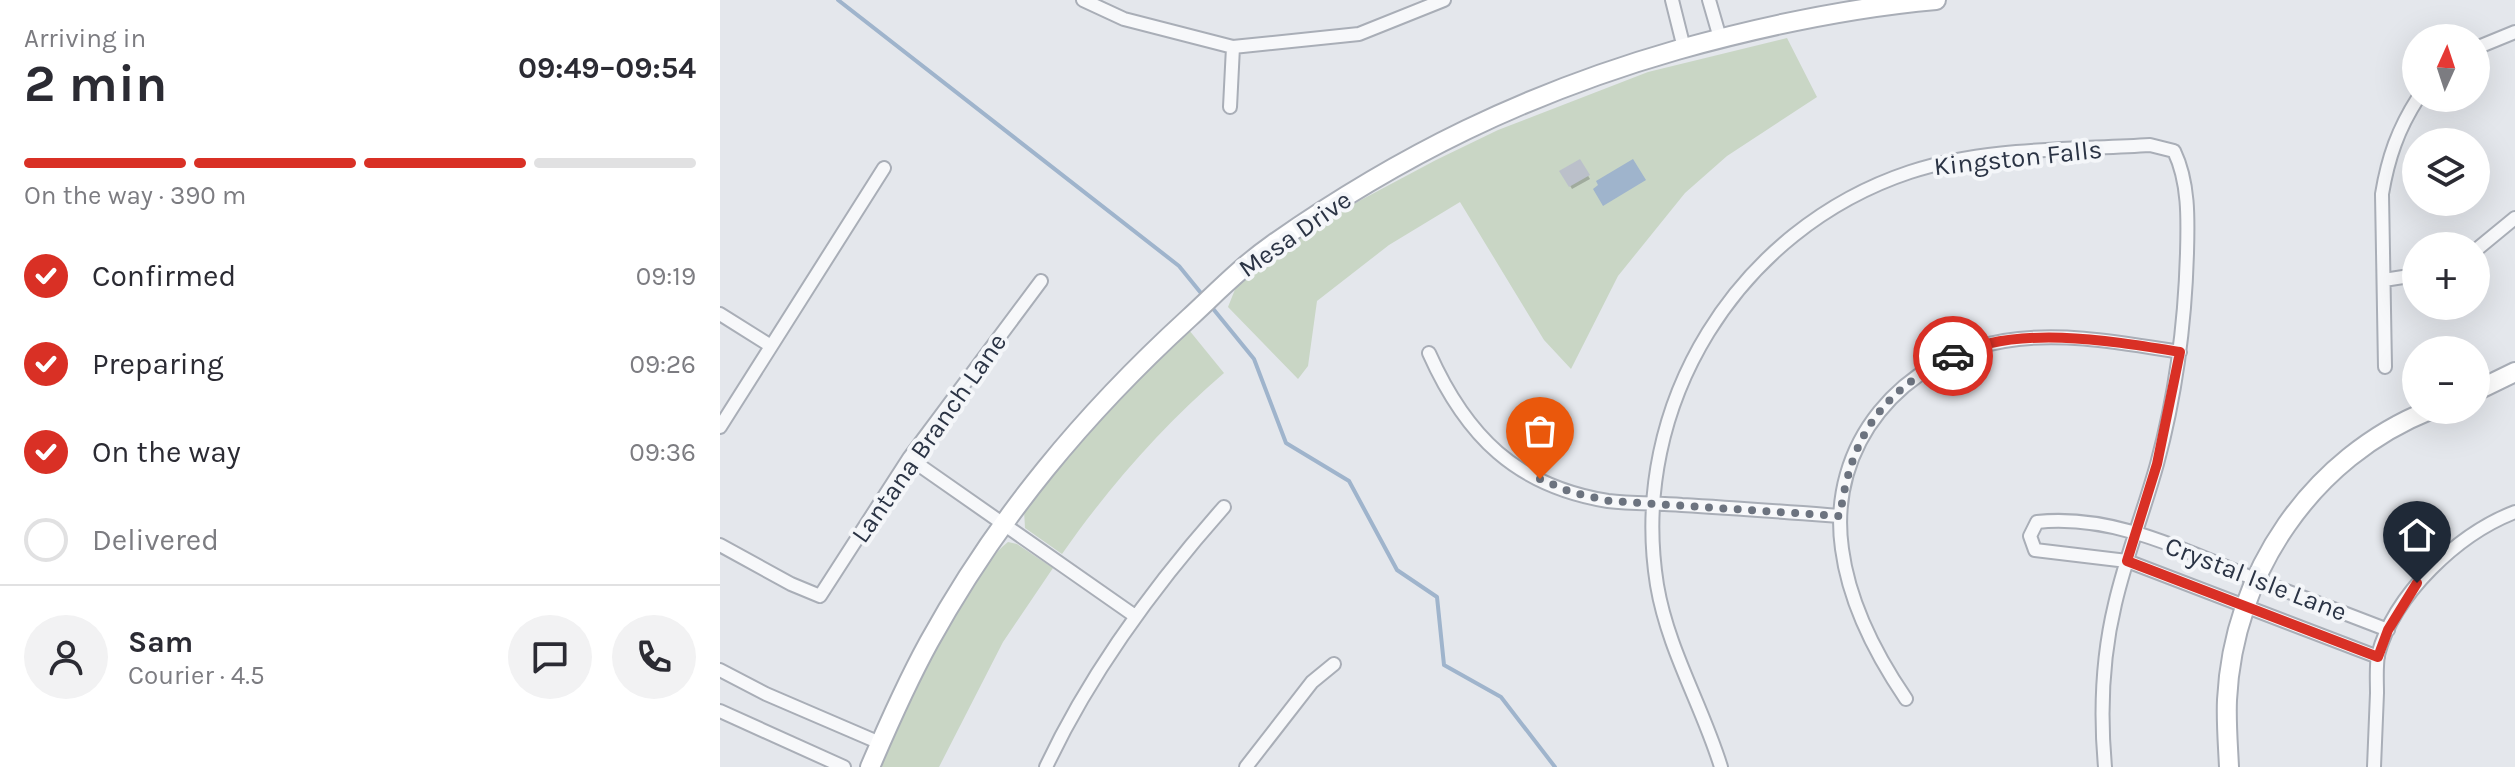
<!DOCTYPE html>
<html lang="en">
<head>
<meta charset="utf-8">
<style>
	:root { --surface:#fff; --page:#f2f2f3; --text:#2b2b33; --muted:#7c7c81; --line:#e1e1e2; --accent:#d93025 }
	body { margin:0; font-family:Karla,sans-serif; background:var(--page); color:var(--text); height:100vh; display:flex; flex-direction:column; font-size:30px; white-space:nowrap }
	* { box-sizing:border-box; margin:0 }
	p { font-size:26px; color:var(--muted) }
	.icon { flex:none; width:44px; height:44px; fill:none; stroke:currentColor; stroke-width:2; stroke-linecap:round; stroke-linejoin:round }
	.map { position:relative; flex:1; overflow:hidden }
	.details { display:flex; flex-direction:column; background:var(--surface); width:720px }
	.details>* { flex:none }
	.needle { width:52px; rotate:3deg }
	.tools { position:absolute; left:1682px; top:24px; display:grid; gap:16px }
	.tools a { display:grid; place-items:center; width:88px; height:88px; border-radius:50%; background:var(--surface); box-shadow:0 8px 32px #0002; font-size:40px }
	.pin { position:absolute; display:grid; place-items:center; width:68px; height:68px; color:#fff; margin:-82px -34px; border-radius:50% 50% 50% 0; rotate:-45deg; box-shadow:0 0 8px #0007 }
	.pin .icon { rotate:45deg }
	.courier { position:absolute; display:grid; place-items:center; width:80px; height:80px; margin:-40px; border:6px solid #d93025; border-radius:50%; background:#fff; color:#222; box-shadow:0 2px 10px #0007 }
	.overview em { font-style:normal; font-weight:700 }
	.overview div { display:flex; flex-direction:column-reverse }
	.overview { display:flex; align-items:center; justify-content:space-between; height:136px; padding:0 24px }
	h1 { font-size:52px; font-weight:700; line-height:60px }
	.bar { display:grid; grid-template-columns:repeat(4,1fr); gap:12px 8px; align-content:center; height:96px; padding:0 24px }
	.bar i { height:10px; border-radius:6px; background:var(--line) }
	.bar .selected { background:var(--accent) }
	.bar p { grid-column:span 4 }
	.line { display:flex; align-items:center; gap:20px; padding:0 24px; border-top:2px solid var(--line) }
	.line div { flex:1 }
	.round { display:grid; place-items:center; flex:none; width:84px; height:84px; border-radius:42px; background:var(--page) }
	ol { padding:0 24px; list-style:none }
	li { display:flex; align-items:center; gap:24px; height:88px }
	li p { margin-inline-start:auto }
	li .icon { padding:8px; border-radius:50%; background:var(--accent); color:#fff; stroke-width:4 }
	li:last-child { color:var(--muted) }
	li i { width:44px; height:44px; border:4px solid var(--line); border-radius:50% }
	main { display:flex; flex:1; min-height:0 }
	.map>svg:first-child { display:block }
	.green { fill:#c9d6c5 }
	.water { fill:#9fb4cc }
	.shadow { fill:#0003 }
	.lines { fill:none; stroke-linecap:round; stroke-linejoin:round }
	.stream { stroke:#9fb4cc; stroke-width:4 }
	.building { fill:#bbc0ca }
	.street-casing { stroke:#a9aeb7; stroke-width:16 }
	.secondary-casing { stroke:#a9aeb7; stroke-width:22 }
	.street { stroke:#f7f8fa; stroke-width:12 }
	.secondary { stroke:#fff; stroke-width:18 }
	.done { stroke:#6c737f; stroke-width:8; stroke-dasharray:0 14.4 }
	.route { stroke:#d93025; stroke-width:10 }
	.labels { text-anchor:middle; dominant-baseline:central; stroke-width:8; stroke-linejoin:round; paint-order:stroke }
	.street-label { font-size:26px; fill:#2b3445; stroke:#f4f6f9 }
</style>
</head>
<body>
<main>
<section class="details">
<div class="overview"><div><h1>2 min</h1><p>Arriving in</p></div><em>09:49–09:54</em></div>
<div class="bar"><i class="selected"></i><i class="selected"></i><i class="selected"></i><i></i><p>On the way · 390 m</p></div>
<ol>
<li><svg class="icon" aria-label="check" viewBox="0 0 24 24"><path d="M5 12l5 5 9-10"/></svg>Confirmed<p>09:19</p></li>
<li><svg class="icon" aria-label="check" viewBox="0 0 24 24"><path d="M5 12l5 5 9-10"/></svg>Preparing<p>09:26</p></li>
<li><svg class="icon" aria-label="check" viewBox="0 0 24 24"><path d="M5 12l5 5 9-10"/></svg>On the way<p>09:36</p></li>
<li><i></i>Delivered</li>
</ol>
<div class="line" style="height:144px"><a class="round"><svg class="icon" aria-label="person" viewBox="0 0 24 24"><circle cx="12" cy="8" r="4"/><path d="M4 21q1-7 8-7t8 7"/></svg></a><div><b>Sam</b><p>Courier · 4.5</p></div><a class="round"><svg class="icon" aria-label="chat" viewBox="0 0 24 24"><path d="M4 5h16v11H9l-5 4z"/></svg></a><a class="round"><svg class="icon" aria-label="phone" viewBox="0 0 24 24"><path d="M5 4h4l2 5-3 2q2 4 5 5l2-3 5 2v4C11 20 4 13 5 4z"/></svg></a></div>
</section>
<div class="map">
<svg width="1795" height="767" viewBox="0 0 1795 767">
	<rect width="100%" height="100%" fill="#e4e7ec"/>
	<path class="green" d="M 1067,38 L 1097,97 L 1007,156 L 965,193 L 898,276 L 851,369 L 824,340 L 740,202 L 669,245 L 597,301 L 588,366 L 578,379 L 508,307 L 516,287 L 609,217 L 716,160 L 778,130 L 928,72 Z
		M 469,330 L 504,373 C 443,425 388,488 342,554 L 305,528 L 304,510 L 347,455 L 400,396 Z
		M 288,542 L 297,544 L 333,568 L 283,642 L 219,767 L 159,767 C 186,704 216,642 254,585 C 264,570 273,553 288,542 Z"/>
	<path class="water" d="M 913,159 L 926,180 L 883,206 L 873,189 L 878,185 L 876,181 Z"/>
	<path class="shadow" d="M 860,162 L 870,179 L 852,189 L 842,172 Z"/>
	<g class="lines">
		<path class="stream" d="M 118,0 L 459,266 L 485,298
			M 490,305 L 534,359 L 566,443 L 629,481 L 677,570 L 717,597 L 724,665 L 781,697 L 835,767"/>
	</g>
	<path class="building" d="M 860,159 L 870,175 L 849,187 L 839,171 Z"/>
	<g class="lines">
		<defs>
			<path id="street" d="M 363,0 L 404,19 L 513,47 L 639,34 L 724,0
				M 952,0 L 964,48
				M 989,0 L 1000,38
				M 1756,48 L 1795,32
				M 510,107 L 513,47
				M 1756,250 L 1795,218
				M 1664,280 L 1696,275
				M 0,314 L 51,346
				M 709,353 C 746,436 796,486 888,501 C 912,504 938,503 962,505 C 1015,508 1067,512 1120,516
				M 1665,367 L 1662,194 C 1668,158 1678,129 1698,98
				M 0,427 L 164,168
				M 189,458 L 415,616
				M 0,545 L 71,584 L 100,596 L 189,458 L 321,281
				M 1658,657 L 1407,561 L 1315,550 L 1310,536 L 1317,522 C 1392,514 1462,549 1530,577 C 1576,595 1622,612 1668,630
				M 0,670 L 46,694 L 160,743
				M 1186,699 C 1156,655 1129,602 1122,549 C 1107,444 1183,357 1284,341 C 1341,331 1403,343 1460,352
				M 0,711 L 124,767
				M 326,767 C 371,671 434,586 504,507
				M 526,767 L 592,682 L 614,664
				M 1001,767 C 982,705 948,650 937,585 C 908,405 1018,229 1190,172 C 1266,147 1351,150 1430,145 L 1454,151 C 1469,182 1468,219 1467,253 C 1465,324 1456,394 1437,464 C 1424,511 1406,556 1395,604 C 1382,658 1380,712 1385,767
				M 1654,767 C 1655,742 1656,717 1657,693 C 1657,681 1656,667 1658,655 C 1674,594 1738,534 1795,512"/>
			<path id="secondary" d="M 1756,391 L 1795,372
				M 150,767 C 168,725 187,682 209,642 C 278,517 364,414 469,318 C 496,293 522,266 552,245 C 680,155 807,93 957,50 C 1043,26 1126,8 1216,0
				M 1509,767 C 1508,745 1506,722 1507,700 C 1513,573 1592,457 1710,410"/>
		</defs>
		<use href="#street" class="street-casing"/>
		<use href="#secondary" class="secondary-casing"/>
		<use href="#street" class="street"/>
		<use href="#secondary" class="secondary"/>
	</g>
	<g class="lines">
		<path class="done" d="M 820,479 L 851,492 L 890,501 L 1120,516 C 1131,436 1161,392 1233,356"/>
		<path class="route" d="M 1233,356 C 1297,324 1393,341 1460,352 L 1437,464 L 1407,561 L 1658,657 L 1668,630 L 1697,583"/>
	</g>
	<g class="labels">
		<g class="street-label">
			<text transform="translate(1298 158) rotate(-6)">Kingston Falls</text>
			<text transform="translate(575 234) rotate(-35)">Mesa Drive</text>
			<text transform="translate(209 438) rotate(-55)">Lantana Branch Lane</text>
			<text transform="translate(1536 579) rotate(21)">Crystal Isle Lane</text>
		</g>
	</g>
</svg>
<div class="tools">
<a><svg class="needle" viewBox="-14 -14 28 28"><path d="M0-13l5 13h-10z" fill="#e53935"/><path d="M0 13l5-13h-10z" fill="#7c7c81"/></svg></a>
<a><svg class="icon" aria-label="layers" viewBox="0 0 24 24"><path d="M12 4l9 5-9 5-9-5zM3 14l9 5 9-5"/></svg></a>
<a>+</a>
<a>−</a>
</div>
<div class="pin" style="left:820px;top:479px;background:#ea580c"><svg class="icon" aria-label="bag" viewBox="0 0 24 24"><path d="M5 8h14l-1 12H6zM9 8a3 3 0 0 1 6 0"/></svg></div>
<div class="pin" style="left:1697px;top:583px;background:#1f2937"><svg class="icon" aria-label="home" viewBox="0 0 24 24"><path d="M3 11l9-7 9 7M6 9v11h12V9"/></svg></div>
<div class="courier" style="left:1233px;top:356px"><svg class="icon" aria-label="car" viewBox="0 0 24 24"><path d="M5 17H2v-5l4-1 3-4h7l3 4 3 1v5h-3M9 17h6M6 11h13"/><circle cx="7" cy="17" r="2"/><circle cx="17" cy="17" r="2"/></svg></div>
</div>
</main>
</body>
</html>
